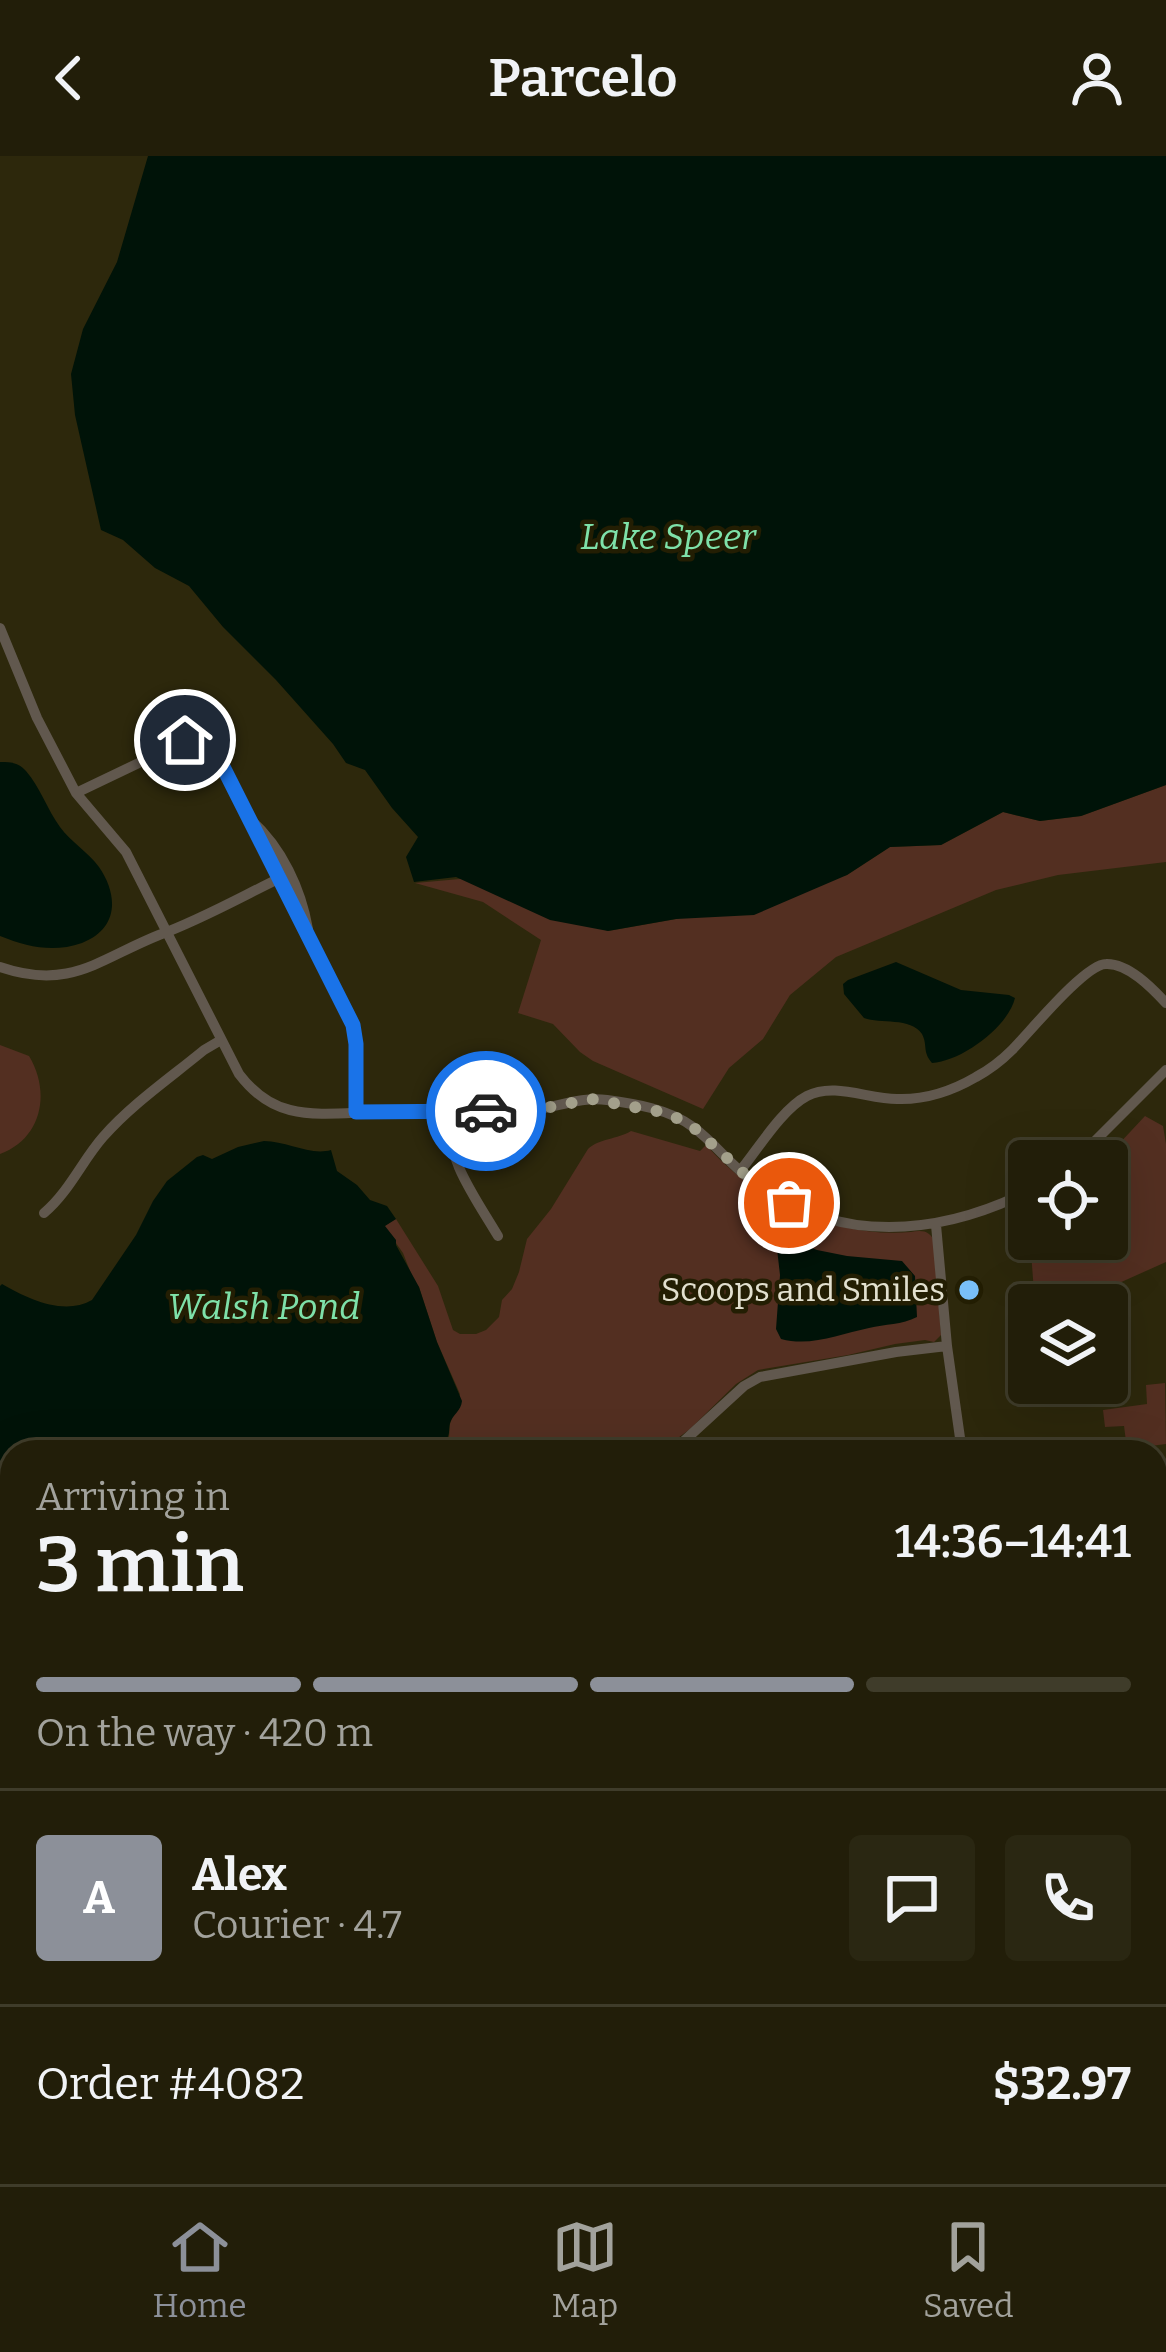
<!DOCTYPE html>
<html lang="en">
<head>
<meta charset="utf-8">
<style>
	:root { --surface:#221e09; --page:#2a2712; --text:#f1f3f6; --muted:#a2a29c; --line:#3f3c2a; --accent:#8c9099 }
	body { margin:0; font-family:Bitter,serif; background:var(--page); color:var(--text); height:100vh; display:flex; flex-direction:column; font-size:45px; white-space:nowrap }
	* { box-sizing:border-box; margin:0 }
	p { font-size:39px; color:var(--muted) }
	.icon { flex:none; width:66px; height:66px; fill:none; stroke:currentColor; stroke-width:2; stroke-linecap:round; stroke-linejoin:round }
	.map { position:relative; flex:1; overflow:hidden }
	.panel { position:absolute; left:0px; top:1284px; width:1167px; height:744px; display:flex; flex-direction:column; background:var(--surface); border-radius:36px 36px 0 0; box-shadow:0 12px 48px #0002,0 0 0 3px var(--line) }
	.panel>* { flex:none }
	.controls { position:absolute; left:1008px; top:984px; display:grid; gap:24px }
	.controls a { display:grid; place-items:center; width:120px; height:120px; border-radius:12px; background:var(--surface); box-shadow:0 12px 48px #0002,0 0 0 3px var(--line); font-size:60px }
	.pin { position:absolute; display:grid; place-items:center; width:102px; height:102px; color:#fff; margin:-51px; border:6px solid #fff; border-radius:50%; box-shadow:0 3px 12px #0007 }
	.courier { position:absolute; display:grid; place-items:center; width:120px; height:120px; margin:-60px; border:9px solid #1a73e8; border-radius:50%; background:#fff; color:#222; box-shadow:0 3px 15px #0007 }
	.headline em { font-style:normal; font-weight:600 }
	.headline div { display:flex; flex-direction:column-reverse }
	.headline { display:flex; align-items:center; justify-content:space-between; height:204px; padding:0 36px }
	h1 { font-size:78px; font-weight:600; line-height:90px }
	.bar { display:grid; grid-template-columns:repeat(4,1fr); gap:18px 12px; align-content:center; height:144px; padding:0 36px }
	.bar i { height:15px; border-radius:9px; background:var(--line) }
	.bar .current { background:var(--accent) }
	.bar p { grid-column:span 4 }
	.line { display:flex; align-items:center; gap:30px; padding:0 36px; border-top:3px solid var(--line) }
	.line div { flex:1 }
	.round { display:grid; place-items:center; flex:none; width:126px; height:126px; border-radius:12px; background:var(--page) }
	header { display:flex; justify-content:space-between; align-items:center; height:156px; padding:0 36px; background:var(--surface); font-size:54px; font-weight:600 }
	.tab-bar { display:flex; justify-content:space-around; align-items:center; height:168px; border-top:3px solid var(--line); background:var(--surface); font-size:33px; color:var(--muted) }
	.tab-bar a { display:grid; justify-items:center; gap:6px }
	.tab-bar .current { color:var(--accent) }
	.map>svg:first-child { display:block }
	.green { fill:#532f21 }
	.water { fill:#001308 }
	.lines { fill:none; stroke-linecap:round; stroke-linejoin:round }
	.minor { stroke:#61584e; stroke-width:10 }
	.done { stroke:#a3a08b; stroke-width:12; stroke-dasharray:0 21.6 }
	.route { stroke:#1a73e8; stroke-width:15 }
	.poi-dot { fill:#79bff8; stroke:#231e03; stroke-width:4.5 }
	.labels { text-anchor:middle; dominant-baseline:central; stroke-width:9; stroke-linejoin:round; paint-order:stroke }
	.poi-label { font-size:33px; fill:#e2e0cf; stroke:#231e03; text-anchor:end }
	.water-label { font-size:36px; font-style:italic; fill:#7ee1a9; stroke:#231e03 }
</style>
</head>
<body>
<header><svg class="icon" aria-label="back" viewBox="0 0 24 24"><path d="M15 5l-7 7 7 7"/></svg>Parcelo<svg class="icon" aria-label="person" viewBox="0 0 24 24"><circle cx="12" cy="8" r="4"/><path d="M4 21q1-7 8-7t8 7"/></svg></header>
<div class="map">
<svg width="1166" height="2028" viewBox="0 0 1166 2028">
	<rect width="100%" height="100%" fill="#2d280c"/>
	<path class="green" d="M 1166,629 L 1166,706 L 1058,719 L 996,734 L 836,801 L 790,839 L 763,883 L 729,912 L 703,953 L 593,905 L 580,896 L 553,868 L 518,857 L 541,784 L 483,746 L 415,727 L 471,722 L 608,775 L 676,763 L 847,719 L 890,691 L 941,689 L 1003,656 L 1040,665 L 1081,660 Z
		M 0,889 L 29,900 C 51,936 42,983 0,998 Z
		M 1145,960 L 1163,970 L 1166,988 L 1166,1106 L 1070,1149 L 1035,1149 L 1030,1083 L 1107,1083 L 1107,1005 L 1103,1005 Z
		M 631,975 L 700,995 L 706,989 C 743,1030 790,1060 844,1071 C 865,1076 889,1078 911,1076 C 917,1075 924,1074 929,1078 C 932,1080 933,1083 934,1085 L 941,1179 L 934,1186 L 925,1184 L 895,1188 L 848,1199 L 758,1214 L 736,1228 L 690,1273 L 659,1296 L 447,1296 L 445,1285 L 449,1281 L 450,1268 L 460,1238 L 437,1186 L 419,1131 L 414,1125 L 403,1097 L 384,1070 L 396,1063 L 438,1130 L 453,1174 L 460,1178 L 476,1178 L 486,1174 L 499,1161 L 502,1144 L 512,1133 L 519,1116 L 527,1083 L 551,1053 L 588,993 C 598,983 618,983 631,975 Z
		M 1165,1227 L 1166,1288 L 1127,1293 L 1124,1270 L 1105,1271 L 1103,1254 L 1147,1248 L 1146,1229 Z"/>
	<path class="water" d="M 148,0 L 1166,0 L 1166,629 L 1081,660 L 1040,665 L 1003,656 L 941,689 L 890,691 L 847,719 L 754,759 L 676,763 L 608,775 L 550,764 L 456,721 L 414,726 L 406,701 L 418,681 L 392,652 L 365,614 L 346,607 L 333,588 L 276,524 L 223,471 L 189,430 L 155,412 L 123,384 L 101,374 L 75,259 L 71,218 L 83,173 L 117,106 Z
		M 0,606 C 10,606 18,606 26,615 C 40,631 47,653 60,671 C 71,686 88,696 99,711 C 119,740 118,773 82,787 C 53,797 28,791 0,780 Z
		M 896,806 L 961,834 L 1009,839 L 1015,842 C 1008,871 962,905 932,907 C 922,895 928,890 922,878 C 911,861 880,868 864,862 L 844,838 L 843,828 L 848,824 Z
		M 264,985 C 287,985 310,1000 331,994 L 337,1015 L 357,1029 L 370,1044 L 387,1050 L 396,1063 L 385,1070 L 396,1084 L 396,1089 L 419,1131 L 437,1186 L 462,1245 C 461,1255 453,1258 450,1267 C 448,1275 451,1278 445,1285 L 447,1296 L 12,1296 L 12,1397 L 0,1394 L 0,1130 L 2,1128 C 28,1143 64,1160 92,1144 L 136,1079 L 153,1045 L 167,1025 L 197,1001 L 203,999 L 212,1003 L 238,991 Z
		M 780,1080 L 817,1094 L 847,1100 L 902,1105 L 915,1120 L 917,1161 C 902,1169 885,1168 869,1172 C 840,1178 811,1191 781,1183 L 776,1173 L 780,1119 L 776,1084 Z
		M 394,2016 L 612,2016 L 603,2028 L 388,2028 Z
		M 901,2016 L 1082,2016 L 1083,2019 L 1081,2028 L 906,2028 Z"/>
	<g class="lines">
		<path class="minor" d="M 0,472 L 37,562 L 76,637 L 126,696 L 239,918 C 252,935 268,949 290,954 C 318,961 352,956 381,956 C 429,956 478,958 526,955 C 554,953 578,940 607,944 C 636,948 669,953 693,971 C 715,987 731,1010 754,1026 C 838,1089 939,1080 1029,1035
			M 76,637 L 191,582 L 201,582 L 210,587 L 353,869 L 356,888 L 356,956
			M 251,664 C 282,692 301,733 308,773
			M 0,811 C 70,835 99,803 159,779 C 200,764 239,742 278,723
			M 446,955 C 448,1006 473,1038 498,1080
			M 1075,1005 L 1166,914
			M 740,1015 C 758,993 782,953 807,940 C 834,926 868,943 897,943 C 924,944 952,935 976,921 C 989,914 1002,904 1012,894 C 1029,877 1085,808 1106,808 C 1128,807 1152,832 1166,847
			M 44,1057 C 69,1036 82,1005 103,981 C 132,948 170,922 204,894 L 221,884
			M 936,1069 L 947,1190 L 962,1296
			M 672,1296 L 744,1230 L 760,1221 L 896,1196 L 947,1190
			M 0,1481 L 12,1481
			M 1155,1483 L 1166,1491
			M 1155,1666 L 1166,1680
			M 0,1674 L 12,1654
			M 0,1886 L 12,1907
			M 58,2016 L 62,2028
			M 296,2016 L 297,2028
			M 138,2028 L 156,2016"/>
	</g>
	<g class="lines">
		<path class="done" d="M 486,955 L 531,955 L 591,943 L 667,957 L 692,970 L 751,1024 L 789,1047"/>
		<path class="route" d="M 185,584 L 202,582 L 213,591 L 353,869 L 356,888 L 356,956 L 486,955"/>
	</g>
	<circle class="poi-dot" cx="969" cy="1134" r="12"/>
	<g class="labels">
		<g class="poi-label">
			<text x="945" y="1134">Scoops and Smiles</text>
		</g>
		<g class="water-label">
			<text x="668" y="381">Lake Speer</text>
			<text x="264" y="1151">Walsh Pond</text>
		</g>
	</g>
</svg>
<div class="controls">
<a><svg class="icon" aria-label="locate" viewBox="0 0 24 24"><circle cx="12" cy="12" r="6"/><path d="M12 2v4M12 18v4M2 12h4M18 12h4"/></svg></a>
<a><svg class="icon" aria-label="layers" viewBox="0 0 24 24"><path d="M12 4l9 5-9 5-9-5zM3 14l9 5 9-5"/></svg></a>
</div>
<div class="pin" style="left:789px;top:1047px;background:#ea580c"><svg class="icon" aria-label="bag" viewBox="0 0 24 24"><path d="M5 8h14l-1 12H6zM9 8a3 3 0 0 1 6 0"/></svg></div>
<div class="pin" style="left:185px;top:584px;background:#1f2937"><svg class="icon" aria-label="home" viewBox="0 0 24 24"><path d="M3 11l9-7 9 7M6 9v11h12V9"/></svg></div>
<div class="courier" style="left:486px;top:955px"><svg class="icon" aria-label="car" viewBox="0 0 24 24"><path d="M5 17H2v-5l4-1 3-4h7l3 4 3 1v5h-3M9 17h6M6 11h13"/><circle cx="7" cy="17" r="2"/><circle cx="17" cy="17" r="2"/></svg></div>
<section class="panel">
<div class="headline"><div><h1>3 min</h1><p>Arriving in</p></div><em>14:36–14:41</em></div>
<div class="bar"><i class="current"></i><i class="current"></i><i class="current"></i><i></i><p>On the way · 420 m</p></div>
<div class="line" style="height:216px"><b class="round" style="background:var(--accent);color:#fff">A</b><div><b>Alex</b><p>Courier · 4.7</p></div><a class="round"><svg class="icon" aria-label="chat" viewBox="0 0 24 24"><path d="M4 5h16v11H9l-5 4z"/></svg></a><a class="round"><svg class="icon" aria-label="phone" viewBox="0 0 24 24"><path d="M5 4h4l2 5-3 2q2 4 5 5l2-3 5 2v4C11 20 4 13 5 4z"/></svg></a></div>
<div class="line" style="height:156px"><div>Order #4082</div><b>$32.97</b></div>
</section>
</div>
<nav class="tab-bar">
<a class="current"><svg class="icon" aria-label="home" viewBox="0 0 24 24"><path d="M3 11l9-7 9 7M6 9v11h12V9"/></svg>Home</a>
<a><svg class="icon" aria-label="map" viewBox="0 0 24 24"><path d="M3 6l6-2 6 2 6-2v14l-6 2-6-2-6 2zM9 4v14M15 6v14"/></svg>Map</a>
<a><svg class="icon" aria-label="saved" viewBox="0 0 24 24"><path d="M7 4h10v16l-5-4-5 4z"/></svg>Saved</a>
</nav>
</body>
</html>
